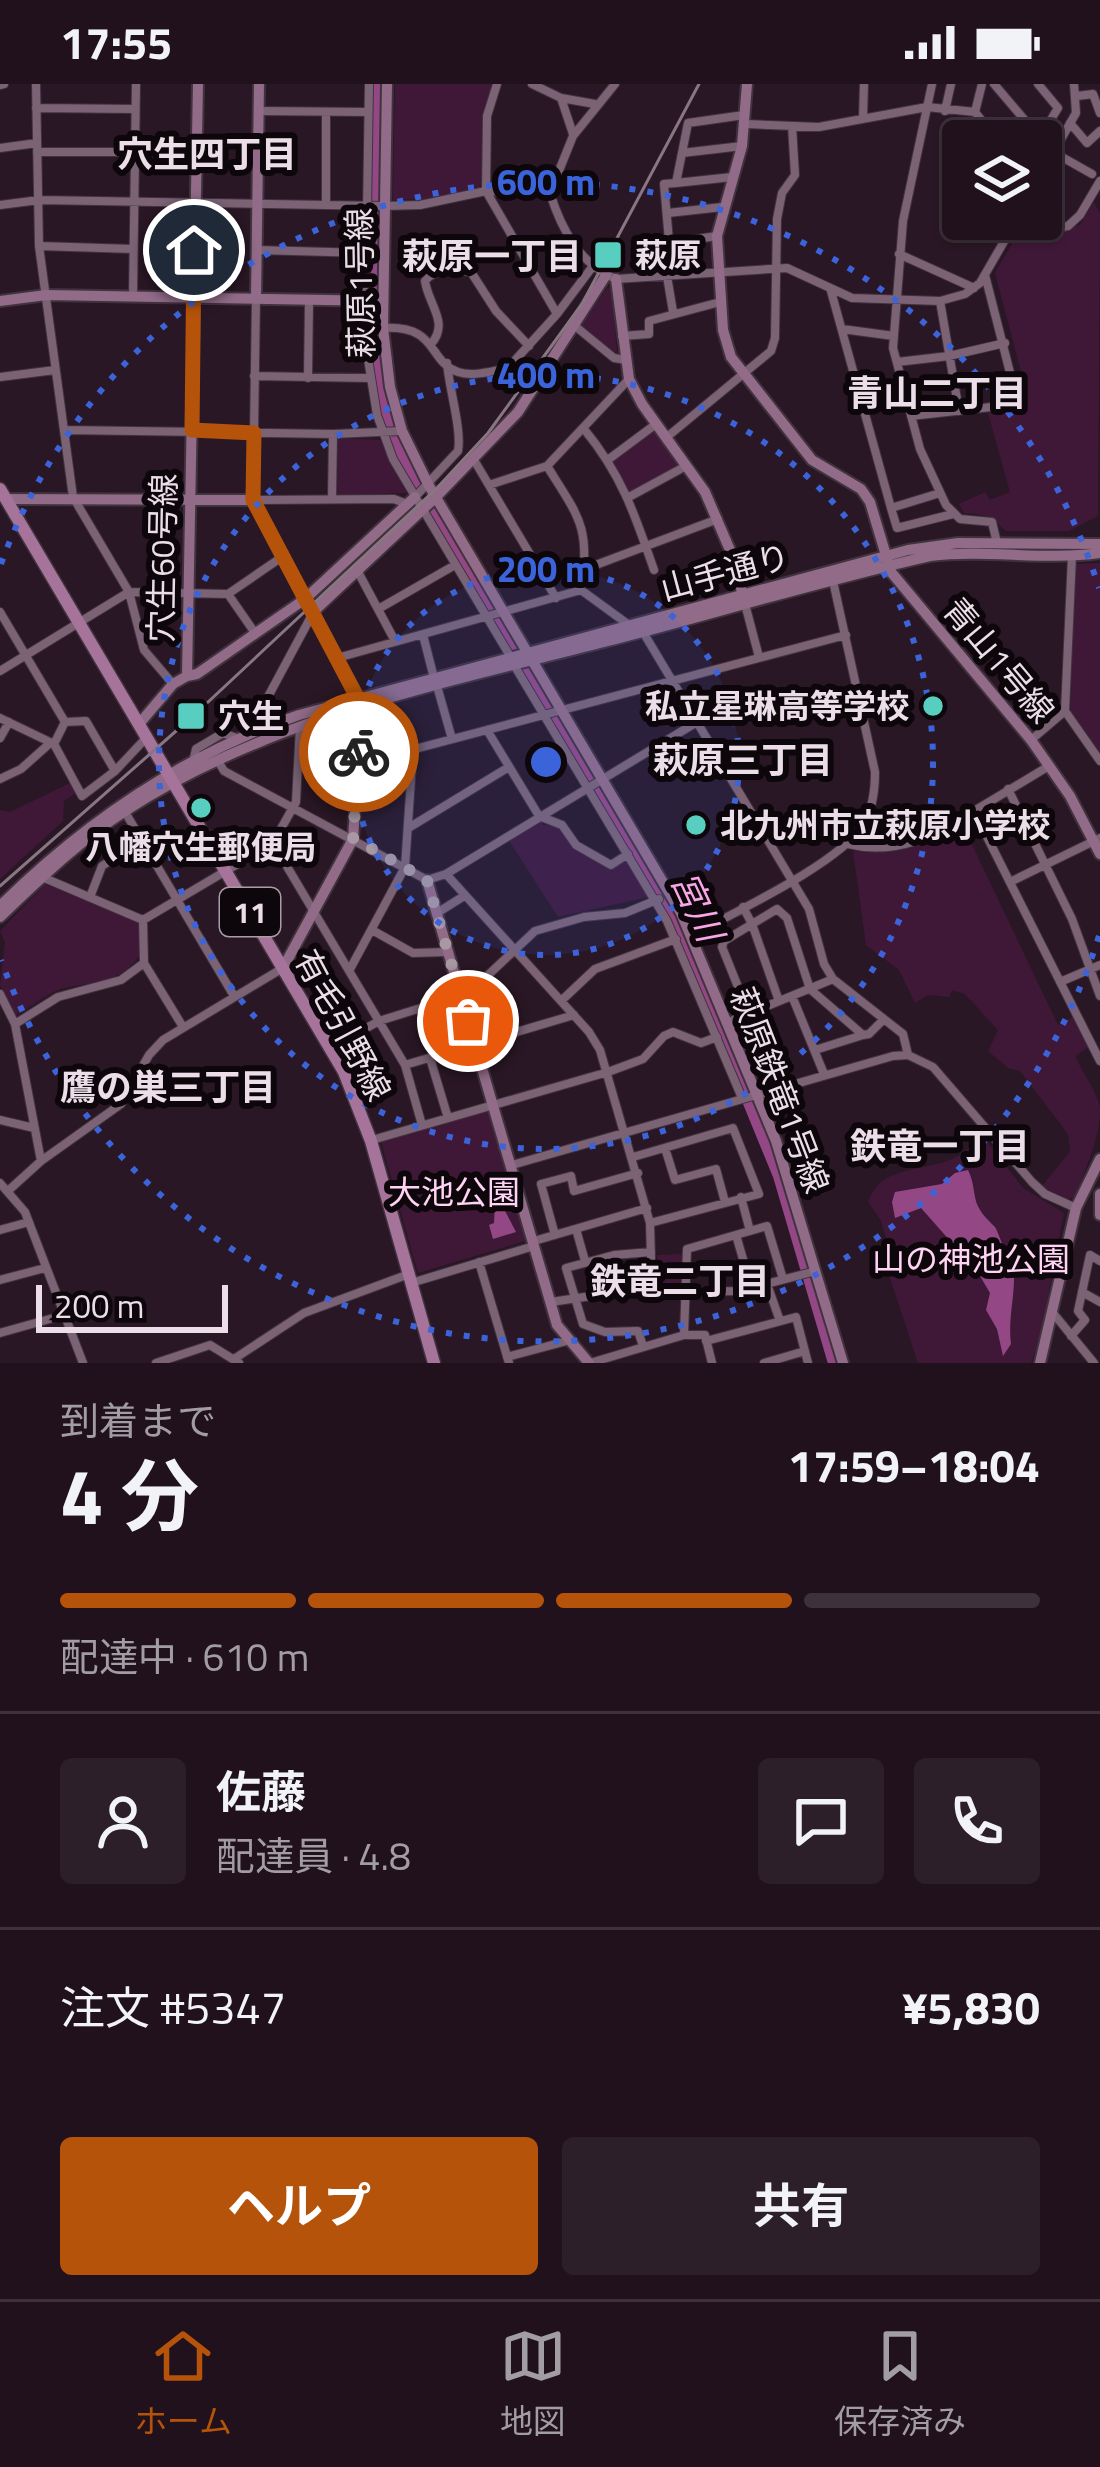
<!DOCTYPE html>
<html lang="ja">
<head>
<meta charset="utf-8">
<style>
	:root { --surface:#20111c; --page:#2d1f29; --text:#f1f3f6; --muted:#a29da3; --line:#3d313b; --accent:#b45309 }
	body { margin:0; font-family:"Titillium Web","Noto Sans JP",sans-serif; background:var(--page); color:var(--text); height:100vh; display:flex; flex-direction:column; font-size:45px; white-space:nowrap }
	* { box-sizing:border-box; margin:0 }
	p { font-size:39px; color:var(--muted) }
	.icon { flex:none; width:66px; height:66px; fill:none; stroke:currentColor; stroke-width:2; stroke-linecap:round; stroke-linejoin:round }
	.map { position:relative; height:1279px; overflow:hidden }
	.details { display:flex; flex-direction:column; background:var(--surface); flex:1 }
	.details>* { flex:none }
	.tools { position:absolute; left:942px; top:36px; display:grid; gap:24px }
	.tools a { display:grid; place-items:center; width:120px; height:120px; border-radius:12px; background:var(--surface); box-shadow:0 3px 9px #0004,0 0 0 3px var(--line); font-size:60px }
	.scale { position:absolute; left:36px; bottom:30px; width:192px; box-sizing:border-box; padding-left:12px; border:6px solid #ecdee8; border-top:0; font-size:33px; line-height:42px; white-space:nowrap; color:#ecdee8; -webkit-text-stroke:9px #0d060b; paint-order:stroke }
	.pin { position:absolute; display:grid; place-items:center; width:102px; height:102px; color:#fff; margin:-51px; border:6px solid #fff; border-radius:50%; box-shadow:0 3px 12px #0007 }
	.courier { position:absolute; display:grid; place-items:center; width:120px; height:120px; margin:-60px; border:9px solid #b45309; border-radius:50%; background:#fff; color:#222; box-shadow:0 3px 15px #0007 }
	.headline em { font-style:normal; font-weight:700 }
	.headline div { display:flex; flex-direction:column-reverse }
	.headline { display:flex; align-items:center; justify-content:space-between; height:204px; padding:0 60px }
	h1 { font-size:78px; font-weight:700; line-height:90px }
	.bar { display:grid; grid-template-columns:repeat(4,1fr); gap:18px 12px; align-content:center; height:144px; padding:0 60px }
	.bar i { height:15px; border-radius:9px; background:var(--line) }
	.bar .active { background:var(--accent) }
	.bar p { grid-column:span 4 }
	.line { display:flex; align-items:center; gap:30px; padding:0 60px; border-top:3px solid var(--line) }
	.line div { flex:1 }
	.round { display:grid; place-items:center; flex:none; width:126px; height:126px; border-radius:12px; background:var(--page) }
	.button { display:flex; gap:24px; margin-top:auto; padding:24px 60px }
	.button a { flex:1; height:138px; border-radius:12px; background:var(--accent); color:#fff; font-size:48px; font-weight:700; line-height:138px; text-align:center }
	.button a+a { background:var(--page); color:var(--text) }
	.status { display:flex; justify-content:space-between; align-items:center; height:84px; padding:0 60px; background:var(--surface); direction:ltr }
	.status svg { height:33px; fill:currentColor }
	.tab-bar { display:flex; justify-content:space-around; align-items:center; height:168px; border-top:3px solid var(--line); background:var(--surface); font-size:33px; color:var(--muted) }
	.tab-bar a { display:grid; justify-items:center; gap:6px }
	.tab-bar .active { color:var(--accent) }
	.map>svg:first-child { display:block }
	.green { fill:#3f1838 }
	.water { fill:#934885 }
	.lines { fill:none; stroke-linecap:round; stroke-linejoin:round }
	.river { stroke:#934885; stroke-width:12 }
	.street-casing { stroke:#41333e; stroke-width:10 }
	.secondary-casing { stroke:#41333e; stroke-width:14 }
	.primary-casing { stroke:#41333e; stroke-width:15 }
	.street { stroke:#7b6375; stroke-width:8 }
	.secondary { stroke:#916b88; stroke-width:10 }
	.primary { stroke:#a6739a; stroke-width:12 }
	.tram { stroke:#887783; stroke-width:3 }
	.done { stroke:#a898a4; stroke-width:12; stroke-dasharray:0 21.6 }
	.route { stroke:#b45309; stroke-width:15 }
	.ring { fill:none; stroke:#3c64da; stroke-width:6; stroke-dasharray:6 12 }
	.poi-dot { fill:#58cec1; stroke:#0d060b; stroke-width:4.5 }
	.labels { text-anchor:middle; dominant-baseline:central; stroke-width:12; stroke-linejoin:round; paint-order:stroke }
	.shield { fill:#0d060b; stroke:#a99da6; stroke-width:3 }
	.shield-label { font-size:30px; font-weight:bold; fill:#ecdee8 }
	.poi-label { font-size:33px; font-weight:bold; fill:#ecdee8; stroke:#0d060b; text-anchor:start }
	.street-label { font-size:33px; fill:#ecdee8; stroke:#0d060b }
	.park-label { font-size:33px; fill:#fed3f3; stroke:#0d060b }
	.neighbourhood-label { font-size:36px; font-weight:bold; fill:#ecdee8; stroke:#0d060b }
	.water-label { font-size:36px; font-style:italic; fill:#f9a6e6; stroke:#0d060b }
	.centre { fill:#3c64da; stroke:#0d060b; stroke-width:6 }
	.ring-label { font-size:36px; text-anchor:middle; font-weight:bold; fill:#3c64da; stroke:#0d060b; stroke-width:12; stroke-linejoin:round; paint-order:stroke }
</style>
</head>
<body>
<div class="status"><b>17:55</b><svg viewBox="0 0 49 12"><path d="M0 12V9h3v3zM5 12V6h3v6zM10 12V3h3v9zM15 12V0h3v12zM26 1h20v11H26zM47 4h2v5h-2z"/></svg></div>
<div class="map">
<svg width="1100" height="1279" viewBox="0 0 1100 1279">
	<rect width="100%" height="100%" fill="#2a1725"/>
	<path class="green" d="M 395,0 L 492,0 L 484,27 L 482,99 L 479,104 L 424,115 L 393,116 Z
		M 1094,118 L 1100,130 L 1098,432 L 1069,447 L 1006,447 C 991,433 985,430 964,429 L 959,420 L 985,408 L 990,416 L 1010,408 L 988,329 L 1015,326 L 1027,310 L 995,189 L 1013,158 L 1080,141 Z
		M 608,203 L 612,206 L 617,270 L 581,242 Z
		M 657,344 L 681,382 L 630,409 L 612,376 Z
		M 338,354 L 382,356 L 407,409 L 337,411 Z
		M 1100,479 L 1100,669 L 1070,626 L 1075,480 Z
		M 70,699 L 76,709 L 64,717 L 63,737 L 0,795 L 0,726 L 10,728 Z
		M 540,737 L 543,741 L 559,742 L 573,763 L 610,784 L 627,776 L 649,813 L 558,833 L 508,755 Z
		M 965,746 L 1058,941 L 1075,932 L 1089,963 L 1075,972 C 1082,988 1097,1007 1100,1024 C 1100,1057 1085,1083 1076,1112 L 1067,1116 L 1042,1102 L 1070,1068 L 1068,1050 L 1020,987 L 1008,984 L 988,967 L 998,946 L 965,910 L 952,906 L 949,913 L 928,911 L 915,919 L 899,886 L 866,861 L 853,767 L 903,766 Z
		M 45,800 L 134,834 L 139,841 L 139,872 C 122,898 96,898 68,903 C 51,906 31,923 15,932 L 0,901 L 5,859 L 0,847 Z
		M 487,1027 L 490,1028 L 528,1156 L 418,1189 L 381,1058 Z
		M 977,1045 L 1023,1104 L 1064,1129 L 1040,1254 L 1031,1279 L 918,1279 L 881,1167 L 889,1163 L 881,1137 L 868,1117 C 871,1111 874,1105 879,1100 C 906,1075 969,1091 977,1045 Z
		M 683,1170 L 681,1203 L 656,1203 L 657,1171 Z"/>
	<path class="water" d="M 968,1086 C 973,1097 973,1102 975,1113 C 977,1126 987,1135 995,1143 C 997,1145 1014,1190 1014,1194 C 1014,1216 1008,1237 1011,1260 L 1003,1272 L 997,1245 L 986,1226 L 990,1209 L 980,1192 L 953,1175 L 952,1159 L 921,1124 L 895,1134 L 892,1118 L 895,1108 L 942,1100 L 955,1089 Z
		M 500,1117 L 516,1148 L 493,1155 L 489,1141 L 494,1139 L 495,1119 Z"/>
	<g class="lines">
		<path class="river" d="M 377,0 C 376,50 375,100 374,150 C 372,244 369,318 417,403
			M 432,427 L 666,816 L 779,1092 L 834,1279"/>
		<defs>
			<path id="street" d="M 36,0 L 39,162 L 73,413 L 129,508 L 144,566 L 173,600
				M 369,0 L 365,256 L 377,331 L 393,375 L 510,572
				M 497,0 L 487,32 L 486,107 L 557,230
				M 532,0 L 561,14 L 573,50
				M 615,0 L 573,52 L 550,109 C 561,144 579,180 616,195 L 787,184 L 852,214 L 940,217 L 965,210 L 980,199 L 1006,154 L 1068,142 L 1080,131 L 1100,97
				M 932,0 L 903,137 L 893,264 L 920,365 L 946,421 L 960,435 L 992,438 L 997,459
				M 994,0 L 1040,54
				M 1038,0 L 1058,24 L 1038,57
				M 0,1 L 4,0
				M 1077,12 L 1093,10 L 1100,29
				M 561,14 L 595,20
				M 36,24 L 135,25
				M 259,27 L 368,28
				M 945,27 L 951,0
				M 975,28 L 998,57
				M 863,33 L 864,0
				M 1070,39 L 1087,59 L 1100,47
				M 746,40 L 819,43 L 927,23 L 975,28 L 982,0
				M 0,64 L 37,59
				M 37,68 L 134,68
				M 1053,68 L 1092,90
				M 682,69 L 742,62
				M 1041,90 L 1076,29 L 1074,0
				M 676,99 L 732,93
				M 0,121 L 39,116 L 385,122 L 420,121 L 486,107 L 550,109
				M 326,121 L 326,28
				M 668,129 L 722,123
				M 1006,154 L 1016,135
				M 669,159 L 717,152
				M 39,162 L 133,165
				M 257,166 L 366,169
				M 899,170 L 974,204
				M 672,191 L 664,100 L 676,99 L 688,39 L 744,31
				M 667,192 L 673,228
				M 831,207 L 891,424 L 940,409
				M 133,212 L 136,0
				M 256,214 L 253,416 L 394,415 L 407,420
				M 940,217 L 959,327
				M 575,242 L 614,274 L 626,276
				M 383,244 C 439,241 427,277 458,288 C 472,293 494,287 508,284 L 557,230 L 593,182
				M 842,245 L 894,252
				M 622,252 L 649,250 L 649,237 L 720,218
				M 431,260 C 450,239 428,220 425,197 C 437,183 453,185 471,188 L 496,227 L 529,262
				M 897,278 L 949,272 L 1005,259
				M 254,292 L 369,294
				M 0,293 L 55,286
				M 308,294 L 309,216
				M 911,332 L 1009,321 L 1016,312 L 985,191
				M 584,345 C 622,391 635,431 654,486
				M 64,346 L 333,350 L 402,347
				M 667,353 L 771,267 L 775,254 L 777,135 L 782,109 L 795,91 L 792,42
				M 609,375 L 656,340
				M 474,376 L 556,514
				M 547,382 C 579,433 591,444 581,506 L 629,541
				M 489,401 L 547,382 L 629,295
				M 415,413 L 458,367 C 462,346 449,304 447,279
				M 629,413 L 686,382
				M 332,414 L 333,350
				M 891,424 L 897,444 L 953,430
				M 585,485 L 718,435
				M 357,486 L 395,557
				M 228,510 L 255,549
				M 745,520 L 759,573
				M 380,524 L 455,481
				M 0,528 L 65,638 L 54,660
				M 643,548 L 809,825 L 824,880 L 833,895 L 903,950 L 908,971
				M 423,551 L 434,594
				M 337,574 L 581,506
				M 514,581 L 667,837 L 742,1014
				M 0,587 L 129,508 L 228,510 L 282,473
				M 437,602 L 452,655
				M 1065,627 L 1072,472
				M 0,634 L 54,660 L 82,712 L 115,687 L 147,653
				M 65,638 L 86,637 L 115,687
				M 258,646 L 263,622 L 313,529
				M 487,646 L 539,732 L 562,741 L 576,761 L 611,781 L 628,770
				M 0,654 L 9,638
				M 1031,656 L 1065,627 L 1100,677
				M 218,677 L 224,687 L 427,796 L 446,790 L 589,948 L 600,966 L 650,1139 L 652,1210
				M 193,678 L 196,665 L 223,649 L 239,655
				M 358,680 L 846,551
				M 1049,682 L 974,727 L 1100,977
				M 0,695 L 21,685 L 49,660
				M 1008,705 L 1072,835 L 1100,912
				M 125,728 L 234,912
				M 410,743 L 509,683
				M 273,759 L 405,981 L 422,1041
				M 848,760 C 896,772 935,752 974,727
				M 446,790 L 697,638
				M 42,793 L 143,836
				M 1010,798 L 1100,754
				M 90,813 L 102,782 L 142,756
				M 743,823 L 752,840 L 779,917
				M 437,829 L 464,812
				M 143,836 L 273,759 L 296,718 L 300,642
				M 372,846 L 413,869 L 447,868
				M 691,852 C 733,829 840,779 863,741 C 873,725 875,707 875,688 L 833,497
				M 144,879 L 183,943
				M 349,887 L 405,783 L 413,666
				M 1060,898 L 1100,881
				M 0,910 L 15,940 L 41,1077
				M 792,912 L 824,990
				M 561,917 L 595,885 L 676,855
				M 749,930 L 722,863 L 724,857 L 777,825 L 787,834 L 810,905 L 863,951 L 815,966
				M 726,939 L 833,895
				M 15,940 L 58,913 L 121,896 L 144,879 L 143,836
				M 863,951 L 869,950 L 883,936
				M 331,964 L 379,937 L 469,909 L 535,847 L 584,833 L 625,829 L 659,815
				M 430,974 L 448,1034
				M 405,981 L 574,931
				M 0,1036 L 34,1044
				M 372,1056 L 608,988 L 643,975 L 664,952 L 673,948 L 701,959 L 717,953
				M 665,1064 L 675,1096 L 716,1085 L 725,1118
				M 633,1073 L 733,1044 L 759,1110 L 650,1139
				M 512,1081 L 893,972 L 908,971 L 933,983 L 1032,1098 L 1045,1110 L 1076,1124
				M 0,1099 L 25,1128 L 83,1279
				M 9,1106 L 41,1077 L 121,1020 L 149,971 L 163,956 L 283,884
				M 741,1113 L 750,1147
				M 576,1145 L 585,1177
				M 0,1146 L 29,1138
				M 555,1151 L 541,1100 L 571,1092 L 574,1107 L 638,1089
				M 534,1157 L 647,1124
				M 479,1178 L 509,1279
				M 0,1196 L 45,1184
				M 411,1199 L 534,1162
				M 767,1200 L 780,1237
				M 1082,1208 L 1100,1218
				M 720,1209 L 719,1189 L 745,1182 L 736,1151
				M 551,1218 L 611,1209 L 739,1207 L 816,1187
				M 1053,1229 L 1094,1279
				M 0,1249 L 64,1231
				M 684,1251 L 687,1165 L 767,1142 L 783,1195
				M 1071,1252 L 1085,1236 L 1078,1227 L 1090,1171 L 1100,1177
				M 706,1257 L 796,1233 L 808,1279
				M 643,1262 L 638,1247 L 605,1248 L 583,1240 L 566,1184 L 614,1171 L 651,1168
				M 507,1273 L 567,1257
				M 234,1275 L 304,1229 L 409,1190
				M 156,1279 L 210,1261 L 239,1279
				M 590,1279 L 684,1251 L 705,1251 L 712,1279
				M 764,1279 L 805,1267"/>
			<path id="secondary" d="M 387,0 L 383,244 L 390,303 L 402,347 L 428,400 L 681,829 L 776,1057 L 843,1279
				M 747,0 L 742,62 L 717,152 L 723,246 L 731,273 L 812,376 L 861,405 L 870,418 L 891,488 L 1031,656 L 1070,712 L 1100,770
				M 616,195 L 629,295 L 642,320 L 705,408 L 733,473 L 744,516
				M 256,214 L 259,0
				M 0,217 L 46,211 L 383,217
				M 6,415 L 253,416 L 359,615 L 361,634 L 353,755 L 283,884
				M 313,528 L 436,413 L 518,328 L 606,191
				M 187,592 L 197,590 L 305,515 L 415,413
				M 139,640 L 173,600 L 187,592 L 198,0
				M 427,796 L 557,1241 L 589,1279
				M 0,822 C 85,738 185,670 299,631 L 908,466 L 958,459 L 1100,460
				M 0,833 C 39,796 79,757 125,727 C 268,634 441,600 604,558 C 713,530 820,497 930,472 C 987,465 1044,477 1100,469
				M 1100,1110 L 1100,1131
				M 1040,1279 L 1076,1124 L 1100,1075"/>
			<path id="primary" d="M 0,405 L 344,988 L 371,1057 L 434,1279"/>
		</defs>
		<use href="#street" class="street-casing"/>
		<use href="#secondary" class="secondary-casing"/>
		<use href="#primary" class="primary-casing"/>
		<use href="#street" class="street"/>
		<use href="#secondary" class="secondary"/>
		<use href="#primary" class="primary"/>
		<path class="tram" d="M 0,802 L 192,633 L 437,404 L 488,349 L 582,220 L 699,0"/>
	</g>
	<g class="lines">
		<path class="done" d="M 359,668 L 353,754 L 427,796 L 468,937"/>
		<path class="route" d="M 194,166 L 192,346 L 254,349 L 253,416 L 358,615 L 359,668"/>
	</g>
	<circle cx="546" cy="678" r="193" fill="#3c64da" fill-opacity=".12"/>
	<g class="ring">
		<circle cx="546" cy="678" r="193"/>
		<circle cx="546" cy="678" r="387"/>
		<path d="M1099 852A580 580 0 0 1 1 876M1 480A580 580 0 0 1 1099 504"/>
	</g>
	<g class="poi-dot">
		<rect x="593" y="156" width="30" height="30" rx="6"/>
		<circle cx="933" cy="622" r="12"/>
		<rect x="176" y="617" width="30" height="30" rx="6"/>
		<circle cx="201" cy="724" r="12"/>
		<circle cx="696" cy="741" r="12"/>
	</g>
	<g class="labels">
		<rect class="shield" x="220" y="804" width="60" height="48" rx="9"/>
		<g class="shield-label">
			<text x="250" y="828">11</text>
		</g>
		<g class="poi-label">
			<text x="635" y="171">萩原</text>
			<text x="909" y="622" text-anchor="end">私立星琳高等学校</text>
			<text x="218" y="632">穴生</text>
			<text x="720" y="741">北九州市立萩原小学校</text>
			<text x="201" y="763" text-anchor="middle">八幡穴生郵便局</text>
		</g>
		<g class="street-label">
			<text transform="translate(360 199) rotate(-91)">萩原1号線</text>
			<text transform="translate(162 474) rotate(-89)">穴生60号線</text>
			<text transform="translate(725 488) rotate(-15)">山手通り</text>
			<text transform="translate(999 576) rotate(50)">青山1号線</text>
			<text transform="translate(343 941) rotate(62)">有毛引野線</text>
			<text transform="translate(780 1006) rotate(69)">萩原鉄竜1号線</text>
		</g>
		<g class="park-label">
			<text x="454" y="1108">大池公園</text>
			<text x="971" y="1175">山の神池公園</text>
		</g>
		<g class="neighbourhood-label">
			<text x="207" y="69">穴生四丁目</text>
			<text x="492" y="171">萩原一丁目</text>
			<text x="937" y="308">青山二丁目</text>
			<text x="743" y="675">萩原三丁目</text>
			<text x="168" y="1002">鷹の巣三丁目</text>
			<text x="940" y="1061">鉄竜一丁目</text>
			<text x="680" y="1196">鉄竜二丁目</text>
		</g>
		<g class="water-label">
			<text transform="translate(698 822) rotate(65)">宮川</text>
		</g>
	</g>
	<circle cx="546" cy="678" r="18" class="centre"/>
	<g class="ring-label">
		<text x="546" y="111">600 m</text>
		<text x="546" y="304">400 m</text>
		<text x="546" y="498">200 m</text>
	</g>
</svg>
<div class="tools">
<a><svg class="icon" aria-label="layers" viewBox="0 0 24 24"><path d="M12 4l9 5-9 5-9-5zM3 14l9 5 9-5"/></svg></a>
</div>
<div class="scale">200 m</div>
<div class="pin" style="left:468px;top:937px;background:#ea580c"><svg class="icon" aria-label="bag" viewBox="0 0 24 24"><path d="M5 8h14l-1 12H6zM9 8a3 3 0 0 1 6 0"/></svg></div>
<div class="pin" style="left:194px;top:166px;background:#1f2937"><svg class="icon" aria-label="home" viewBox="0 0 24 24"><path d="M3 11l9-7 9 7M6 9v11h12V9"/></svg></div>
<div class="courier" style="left:359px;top:668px"><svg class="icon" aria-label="bike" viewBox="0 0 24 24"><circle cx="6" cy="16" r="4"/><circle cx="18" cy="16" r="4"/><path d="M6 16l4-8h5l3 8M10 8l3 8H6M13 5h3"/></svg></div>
</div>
<section class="details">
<div class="headline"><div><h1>4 分</h1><p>到着まで</p></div><em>17:59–18:04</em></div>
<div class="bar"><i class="active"></i><i class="active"></i><i class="active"></i><i></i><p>配達中 · 610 m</p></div>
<div class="line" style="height:216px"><a class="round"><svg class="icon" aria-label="person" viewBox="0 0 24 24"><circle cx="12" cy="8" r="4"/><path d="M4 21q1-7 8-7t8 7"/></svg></a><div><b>佐藤</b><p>配達員 · 4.8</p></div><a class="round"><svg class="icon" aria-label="chat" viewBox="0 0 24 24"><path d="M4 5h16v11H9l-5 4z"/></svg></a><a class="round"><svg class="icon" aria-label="phone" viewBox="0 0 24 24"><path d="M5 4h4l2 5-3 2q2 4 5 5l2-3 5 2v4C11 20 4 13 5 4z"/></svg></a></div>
<div class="line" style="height:156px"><div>注文 #5347</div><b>¥5,830</b></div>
<div class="button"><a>ヘルプ</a><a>共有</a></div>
</section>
<nav class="tab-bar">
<a class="active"><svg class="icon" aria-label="home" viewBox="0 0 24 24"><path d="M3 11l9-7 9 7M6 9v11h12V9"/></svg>ホーム</a>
<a><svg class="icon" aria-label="map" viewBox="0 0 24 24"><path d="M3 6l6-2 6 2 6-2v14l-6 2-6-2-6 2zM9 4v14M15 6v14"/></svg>地図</a>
<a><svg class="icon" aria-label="saved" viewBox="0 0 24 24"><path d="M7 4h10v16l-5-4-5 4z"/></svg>保存済み</a>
</nav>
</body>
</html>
